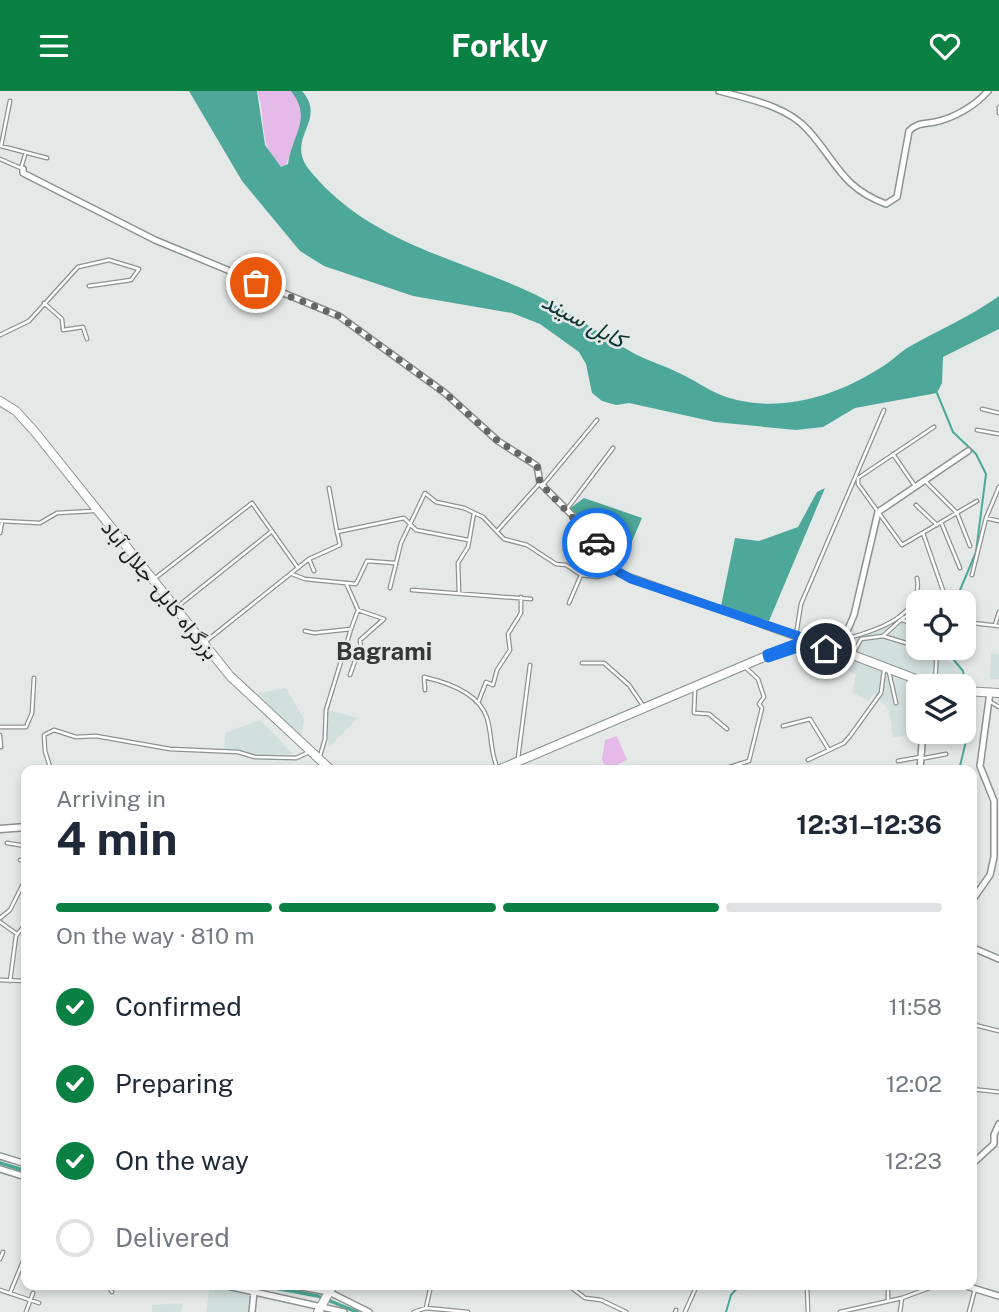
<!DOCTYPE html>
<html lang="en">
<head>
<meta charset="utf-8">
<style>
	:root { --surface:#fff; --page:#f6f6f7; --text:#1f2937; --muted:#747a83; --line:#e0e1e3; --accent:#0b8043 }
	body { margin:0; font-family:"Public Sans",Vazirmatn,sans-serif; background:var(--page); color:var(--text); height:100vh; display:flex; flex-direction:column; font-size:26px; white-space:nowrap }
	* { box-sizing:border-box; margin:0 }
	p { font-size:23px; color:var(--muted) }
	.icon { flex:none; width:38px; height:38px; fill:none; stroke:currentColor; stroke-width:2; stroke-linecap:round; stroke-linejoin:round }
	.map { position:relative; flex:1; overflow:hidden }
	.side { position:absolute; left:21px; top:674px; width:956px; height:525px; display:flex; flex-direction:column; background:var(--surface); border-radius:14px; box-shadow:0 4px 10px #0003 }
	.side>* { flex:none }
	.buttons { position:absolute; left:906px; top:499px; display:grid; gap:14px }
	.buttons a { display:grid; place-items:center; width:70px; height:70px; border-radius:14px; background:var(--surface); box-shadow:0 4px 10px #0003; font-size:35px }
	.pin { position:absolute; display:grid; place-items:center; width:60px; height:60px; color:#fff; margin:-30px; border:4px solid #fff; border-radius:50%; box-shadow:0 2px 7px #0007 }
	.courier { position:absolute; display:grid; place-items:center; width:70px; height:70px; margin:-35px; border:5px solid #1a73e8; border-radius:50%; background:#fff; color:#222; box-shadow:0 2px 9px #0007 }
	.overview em { font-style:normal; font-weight:700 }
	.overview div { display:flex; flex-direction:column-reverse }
	.overview { display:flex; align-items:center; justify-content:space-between; height:119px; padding:0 35px }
	h1 { font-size:46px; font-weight:700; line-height:52px }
	.bar { display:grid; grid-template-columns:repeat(4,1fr); gap:10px 7px; align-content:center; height:84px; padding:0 35px }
	.bar i { height:9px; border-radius:5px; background:var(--line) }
	.bar .on { background:var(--accent) }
	.bar p { grid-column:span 4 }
	ol { padding:0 35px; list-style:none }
	li { display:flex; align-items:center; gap:21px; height:77px }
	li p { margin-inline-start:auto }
	li .icon { padding:7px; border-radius:50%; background:var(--accent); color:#fff; stroke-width:4 }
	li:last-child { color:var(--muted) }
	li i { width:38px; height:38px; border:4px solid var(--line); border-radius:50% }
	header { display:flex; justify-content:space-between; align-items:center; height:91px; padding:0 35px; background:var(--accent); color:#fff; font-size:32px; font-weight:700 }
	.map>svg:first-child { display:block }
	.built { fill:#d2e0dd }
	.green { fill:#e5bae9 }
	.water { fill:#4da899 }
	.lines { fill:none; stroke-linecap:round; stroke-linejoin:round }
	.stream { stroke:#4da899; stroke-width:2 }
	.canal { stroke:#4da899; stroke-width:3.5 }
	.street-casing { stroke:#8d9291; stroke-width:5 }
	.secondary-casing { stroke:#8d9291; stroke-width:8 }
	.primary-casing { stroke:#8d9291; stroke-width:9 }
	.highway-casing { stroke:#8d9291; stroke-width:10 }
	.street { stroke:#fff; stroke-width:2.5 }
	.secondary { stroke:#fff; stroke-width:5 }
	.primary { stroke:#fff; stroke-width:6 }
	.highway { stroke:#fff; stroke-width:8 }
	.done { stroke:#636665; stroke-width:7; stroke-dasharray:0 12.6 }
	.route { stroke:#1a73e8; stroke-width:9 }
	.labels { text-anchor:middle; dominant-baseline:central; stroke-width:5; stroke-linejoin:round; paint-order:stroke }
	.street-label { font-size:21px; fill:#1d1f1f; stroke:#e4e9e8 }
	.water-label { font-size:23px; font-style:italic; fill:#0a362f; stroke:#e4e9e8 }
	.quarter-label { font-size:24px; font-weight:bold; fill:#333736; stroke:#e4e9e8 }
</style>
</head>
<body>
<header><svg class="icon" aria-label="menu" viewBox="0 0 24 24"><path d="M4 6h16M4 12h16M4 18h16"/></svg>Forkly<svg class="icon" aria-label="heart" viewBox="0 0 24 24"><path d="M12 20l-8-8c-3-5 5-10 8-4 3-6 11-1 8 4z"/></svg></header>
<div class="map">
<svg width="999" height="1221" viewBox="0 0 999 1221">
	<rect width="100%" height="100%" fill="#e4e9e8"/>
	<path class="built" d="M 907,526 L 919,533 L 919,556 L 936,562 L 963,580 L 962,595 L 933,592 L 856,562 L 857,548 Z
		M 991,562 L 999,563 L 999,588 L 990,588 Z
		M 846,568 L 928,595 L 919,595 L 919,640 L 922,641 L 893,647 L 889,619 L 874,603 L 868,610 L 852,601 L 856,584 L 842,575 Z
		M 286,597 L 304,628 L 301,648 L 256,605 L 258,602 Z
		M 328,619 L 358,627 L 329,656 L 326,629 Z
		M 260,629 L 293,663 L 253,665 L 224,660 L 225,642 Z
		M 210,1194 L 255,1197 L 251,1221 L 206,1221 Z
		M 183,1212 L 181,1221 L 152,1221 L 152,1214 Z"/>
	<path class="green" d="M 257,0 L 291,0 L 300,11 L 303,28 L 285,76 L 281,76 C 256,51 268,29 257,0 Z
		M 617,645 L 627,669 L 606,679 L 602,668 L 605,649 Z"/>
	<path class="water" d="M 189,0 L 257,0 L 265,54 L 281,76 L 288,73 C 292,43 313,28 291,0 L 302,0 C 329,31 282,47 311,81 C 367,148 445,164 521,197 C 561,214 597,242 635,263 C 649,270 665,275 679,282 C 693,288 706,298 721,304 C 773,324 832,307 877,279 C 888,273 897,264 907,257 C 938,239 970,226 999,205 L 999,238 L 943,266 L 942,292 L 937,302 L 855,317 L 823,336 L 796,339 L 715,331 L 629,312 L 616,314 L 602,310 L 592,302 L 586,273 L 579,261 L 540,233 L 512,222 L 413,205 L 324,175 L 300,160 L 242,90 Z
		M 825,397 L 769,530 L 721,515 L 735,447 L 759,450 L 798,436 L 817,401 Z
		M 584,407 L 642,427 L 630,455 L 617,449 L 603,453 L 569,418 Z"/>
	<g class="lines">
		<path class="stream" d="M 937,302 L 953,341 L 976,363 L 986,383 L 976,461 L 955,511
			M 943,556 L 963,580 L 966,595
			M 959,679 L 966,650 L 966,605
			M 726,1221 L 731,1204 L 740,1194"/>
		<path class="canal" d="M 0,1072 L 26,1080
			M 259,1194 L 318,1205 L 357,1221"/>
		<defs>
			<path id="street" d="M 10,10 L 1,55 L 47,67
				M 999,22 L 999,16
				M 0,68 L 23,78
				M 21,77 L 25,64
				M 44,212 L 62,228 L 63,239 L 83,236 L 87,248
				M 0,244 L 29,230 L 78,176 L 109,169 L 139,178 L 131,189 L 89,195
				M 982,318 L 999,322
				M 934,336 L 858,387 L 858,393 L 902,454 L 977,410
				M 977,339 L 999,343
				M 893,363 L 915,395
				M 925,390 L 957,422 L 970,455
				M 543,394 L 597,329
				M 329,397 L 337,441
				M 916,414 L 937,434
				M 567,418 L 613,357
				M 986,427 L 999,430
				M 0,430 L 40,432 L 57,422 L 93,420
				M 941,431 L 960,477
				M 498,439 L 540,392
				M 0,442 L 2,431
				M 923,442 L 947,511
				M 309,468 L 314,480
				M 292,483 L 305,488 L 356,493 L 367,470 L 395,472
				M 972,484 L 986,427 L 999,396
				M 154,488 L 252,412 L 298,477
				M 390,497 L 401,452 L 425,402 L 436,411 L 464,417 L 483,426 L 504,448 L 527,454 L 556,473 L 566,474 L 581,484
				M 412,499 L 531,508
				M 459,502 L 458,472 L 468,456 L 474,422
				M 569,512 L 581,484 L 597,486 L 617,480
				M 177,516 L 272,440
				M 902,529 L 919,534
				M 964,531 L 999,535
				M 995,534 L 999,521
				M 305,540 L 314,542 L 351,538 L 358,519 L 346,492
				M 796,544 L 801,513 L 884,319
				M 883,545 L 919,556
				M 845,548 C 875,540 924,525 917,487
				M 205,551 L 309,468 L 340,454 L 337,441 L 404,427 L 416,439 L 468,449
				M 920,557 L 936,563
				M 854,561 L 861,548 L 883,545 L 903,527 L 919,520
				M 582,572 L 604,572 L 629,594 L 644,616
				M 889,581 L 896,612
				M 350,584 L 355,570 L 362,566 L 360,549 L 384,528 L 358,519
				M 935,595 L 937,556
				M 695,598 L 694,622 L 709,623 L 727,638
				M 425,599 L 424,586 C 446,591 479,602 487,627 C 492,643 490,660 497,676
				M 989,610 L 999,616
				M 478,612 L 486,591 L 493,594 L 497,579 L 510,559 L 508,543 L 521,522 L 521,506
				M 783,635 L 810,628 L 829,659
				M 0,636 L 26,636 L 32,622 L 34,587
				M 0,644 L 1,656
				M 320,665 L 325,648 L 326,619 L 351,538
				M 518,667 L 530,574
				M 920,668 L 946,663
				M 808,669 L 844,652 L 850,645 L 881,602 L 884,579
				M 898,670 L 920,666
				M 51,679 L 45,660 L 44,644 L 54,639 L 76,646 L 96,645 L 170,658 L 238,661 L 255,666 L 296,667 L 307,662
				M 720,679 L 749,670 L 762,617 L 759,613 L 764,606 L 758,588 L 745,576
				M 7,752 L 26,755
				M 20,769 L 26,771
				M 0,827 L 10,819 L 26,787
				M 0,831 L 17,843
				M 0,889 L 26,890
				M 10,890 L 16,845 L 24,835 L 26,813
				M 971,933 L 999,940
				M 971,988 L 972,986
				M 971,998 L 999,1001
				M 0,1168 L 3,1161
				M 108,1194 L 112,1201
				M 568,1194 L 585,1207 L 601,1209 L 626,1221
				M 807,1194 L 808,1221
				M 888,1194 L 888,1208
				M 0,1199 L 39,1212
				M 10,1202 L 24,1168
				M 426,1217 L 431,1194
				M 26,1221 L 33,1202
				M 414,1221 L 426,1217 L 468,1221
				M 675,1221 L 676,1219
				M 685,1221 L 697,1194
				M 840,1221 L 902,1207 L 935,1195
				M 900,1221 L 902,1207
				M 969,1221 L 975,1198"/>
			<path id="secondary" d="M 719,0 C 749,8 787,15 808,39 C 837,71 841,96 886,113 L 897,106 L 909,40 C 916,32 925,33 935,31 C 954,27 975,15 988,0
				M 23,78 L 23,82 L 155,149 L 339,225 L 445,302 L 498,350 L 537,375 L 540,392 L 590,442 L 619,482 L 811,551
				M 839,559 L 854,524 L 878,421 L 968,360
				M 920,679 L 923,640
				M 971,811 L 990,784 L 994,766 L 994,710 L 980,675 L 990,601
				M 971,856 L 999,868
				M 0,1065 L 26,1073
				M 971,1074 L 994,1053 L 994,1044 L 999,1033
				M 0,1078 L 26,1086
				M 223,1194 L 344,1221
				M 290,1194 L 329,1201 L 369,1221
				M 935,1194 L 966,1195 L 999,1205
				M 252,1221 L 254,1201"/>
			<path id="primary" d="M 0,738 L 26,736"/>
			<path id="highway" d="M 0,310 L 16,320 L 35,341 L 230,585 L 331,679
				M 964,600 L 999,602
				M 498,679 L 797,552 L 829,555 L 934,595
				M 318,1221 L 333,1194"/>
		</defs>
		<use href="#street" class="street-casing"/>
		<use href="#secondary" class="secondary-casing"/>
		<use href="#primary" class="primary-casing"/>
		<use href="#highway" class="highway-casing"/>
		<use href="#street" class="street"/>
		<use href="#secondary" class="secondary"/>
		<use href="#primary" class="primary"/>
		<use href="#highway" class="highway"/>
	</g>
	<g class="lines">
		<path class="done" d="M 256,192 L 339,225 L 445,302 L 498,350 L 537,374 L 540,392 L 597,452"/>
		<path class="route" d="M 597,452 L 617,480 L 631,488 L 799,545 L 797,552 L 767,563 L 768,567 L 801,556 L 826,558"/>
	</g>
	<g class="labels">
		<g class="street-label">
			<text transform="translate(160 499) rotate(51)">بزرگراه کابل- جلال آباد</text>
		</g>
		<g class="water-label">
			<text transform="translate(584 229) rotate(28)">کابل سيند</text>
		</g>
		<g class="quarter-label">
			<text x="384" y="560">Bagrami</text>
		</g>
	</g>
</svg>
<div class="buttons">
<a><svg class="icon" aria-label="locate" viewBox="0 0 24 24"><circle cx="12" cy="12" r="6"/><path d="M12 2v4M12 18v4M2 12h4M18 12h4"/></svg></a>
<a><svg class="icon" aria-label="layers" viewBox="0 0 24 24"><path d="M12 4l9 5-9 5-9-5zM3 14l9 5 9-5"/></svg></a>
</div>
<div class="pin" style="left:256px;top:192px;background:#ea580c"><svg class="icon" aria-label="bag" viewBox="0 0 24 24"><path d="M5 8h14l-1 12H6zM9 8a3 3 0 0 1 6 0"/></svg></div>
<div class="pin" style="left:826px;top:558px;background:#1f2937"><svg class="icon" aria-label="home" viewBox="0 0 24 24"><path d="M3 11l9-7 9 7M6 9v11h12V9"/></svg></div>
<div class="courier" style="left:597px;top:452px"><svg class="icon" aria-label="car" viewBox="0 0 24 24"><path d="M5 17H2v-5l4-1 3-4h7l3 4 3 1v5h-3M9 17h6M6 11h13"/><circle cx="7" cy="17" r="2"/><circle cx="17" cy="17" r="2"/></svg></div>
<section class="side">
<div class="overview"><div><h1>4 min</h1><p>Arriving in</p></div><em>12:31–12:36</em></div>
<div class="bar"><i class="on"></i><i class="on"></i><i class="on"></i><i></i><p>On the way · 810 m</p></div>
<ol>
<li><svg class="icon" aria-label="check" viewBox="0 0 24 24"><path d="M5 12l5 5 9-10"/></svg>Confirmed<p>11:58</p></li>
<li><svg class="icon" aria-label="check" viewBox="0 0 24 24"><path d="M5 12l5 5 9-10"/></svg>Preparing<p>12:02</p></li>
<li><svg class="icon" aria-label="check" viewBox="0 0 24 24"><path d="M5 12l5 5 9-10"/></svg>On the way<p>12:23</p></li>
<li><i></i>Delivered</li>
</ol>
</section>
</div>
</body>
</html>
